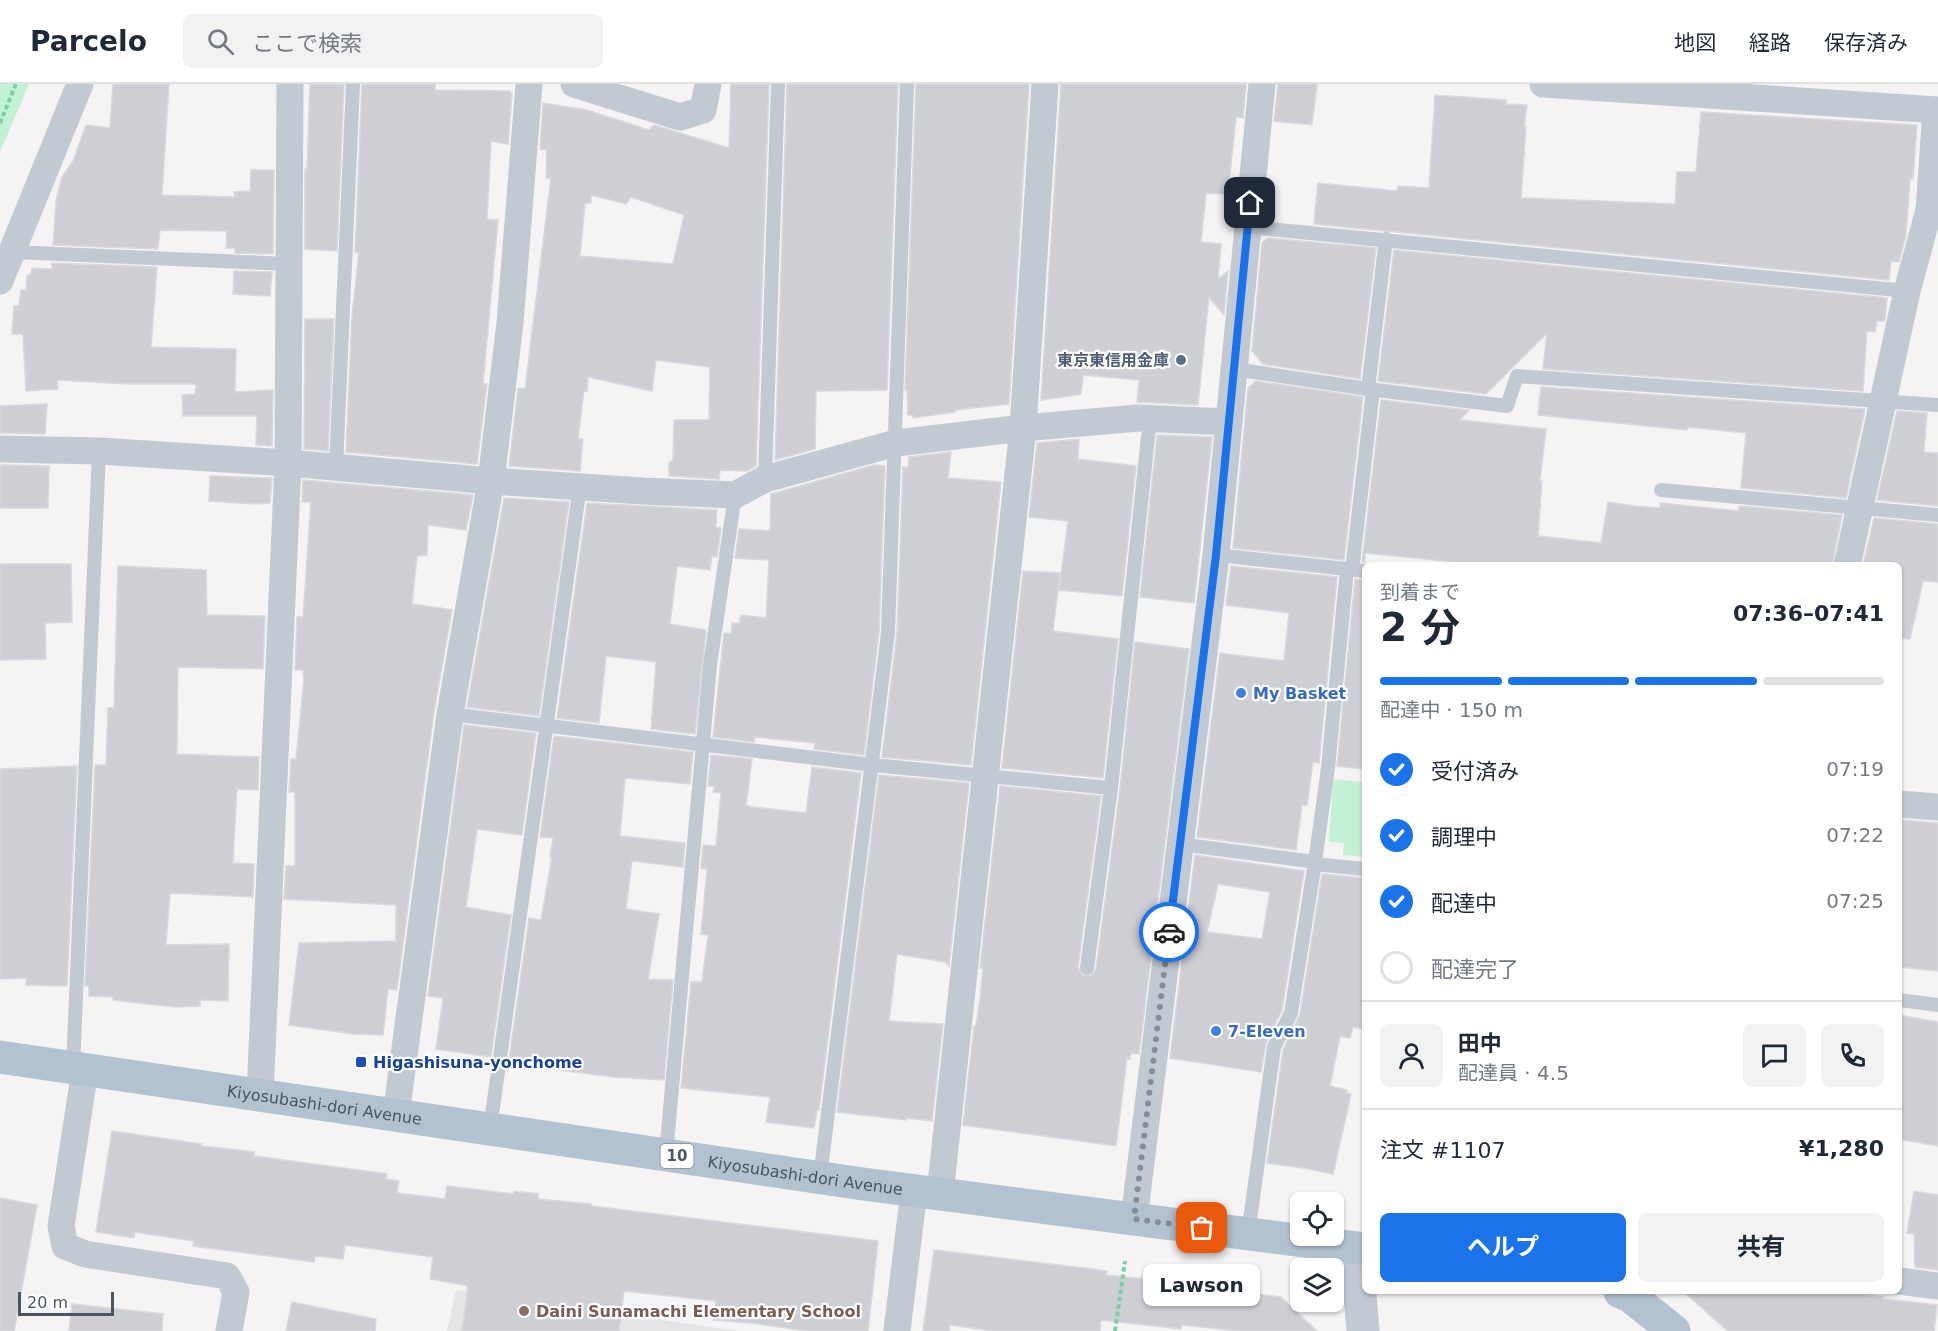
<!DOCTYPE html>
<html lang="ja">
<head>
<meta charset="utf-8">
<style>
	:root { --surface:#fff; --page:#f2f2f3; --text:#1f2937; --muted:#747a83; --line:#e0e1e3; --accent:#1a73e8 }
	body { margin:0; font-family:"DejaVu Sans","Noto Sans JP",sans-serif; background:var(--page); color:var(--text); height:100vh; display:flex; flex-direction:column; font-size:22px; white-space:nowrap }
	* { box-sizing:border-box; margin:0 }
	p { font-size:20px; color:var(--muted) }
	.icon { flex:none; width:33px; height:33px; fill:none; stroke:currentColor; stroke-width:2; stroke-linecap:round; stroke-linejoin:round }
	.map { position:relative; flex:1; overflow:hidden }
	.drawer { position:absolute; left:1362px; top:478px; width:540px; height:732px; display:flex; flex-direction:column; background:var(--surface); border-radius:9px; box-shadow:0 2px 4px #0004 }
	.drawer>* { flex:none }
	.fabs { position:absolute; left:1290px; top:1108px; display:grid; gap:12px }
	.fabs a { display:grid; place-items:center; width:54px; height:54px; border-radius:9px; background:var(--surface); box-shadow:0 2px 4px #0004; font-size:30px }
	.scale { position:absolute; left:18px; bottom:15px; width:96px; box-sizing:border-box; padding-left:6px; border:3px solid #4a5661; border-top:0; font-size:16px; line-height:21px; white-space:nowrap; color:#4a5661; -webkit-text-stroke:4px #fff; paint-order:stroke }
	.pin { position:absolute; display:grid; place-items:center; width:51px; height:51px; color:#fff; margin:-26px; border-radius:12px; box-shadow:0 3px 9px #0006 }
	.courier { position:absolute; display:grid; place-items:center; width:60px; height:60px; margin:-30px; border:4px solid #1a73e8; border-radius:50%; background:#fff; color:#222; box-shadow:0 2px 8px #0007 }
	.bubble { position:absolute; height:42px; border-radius:9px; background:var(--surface); box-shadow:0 2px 4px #0004; font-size:20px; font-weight:700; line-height:42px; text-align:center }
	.overview em { font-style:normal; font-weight:700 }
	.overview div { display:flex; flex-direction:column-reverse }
	.overview { display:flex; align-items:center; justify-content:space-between; height:102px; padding:0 18px }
	h1 { font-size:39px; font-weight:700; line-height:45px }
	.bar { display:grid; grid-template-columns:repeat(4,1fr); gap:9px 6px; align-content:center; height:72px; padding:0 18px }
	.bar i { height:8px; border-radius:4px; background:var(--line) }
	.bar .selected { background:var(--accent) }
	.bar p { grid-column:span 4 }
	.line { display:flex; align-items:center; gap:15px; padding:0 18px; border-top:2px solid var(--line) }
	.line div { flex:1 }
	.round { display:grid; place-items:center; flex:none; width:63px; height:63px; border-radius:9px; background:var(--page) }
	ol { padding:0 18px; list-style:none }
	li { display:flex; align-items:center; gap:18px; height:66px }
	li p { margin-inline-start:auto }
	li .icon { padding:6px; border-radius:50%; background:var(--accent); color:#fff; stroke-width:4 }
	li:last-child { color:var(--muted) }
	li i { width:33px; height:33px; border:3px solid var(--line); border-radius:50% }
	.primary-button { display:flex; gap:12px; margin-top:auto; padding:12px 18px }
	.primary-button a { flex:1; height:69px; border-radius:9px; background:var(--accent); color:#fff; font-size:24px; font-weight:700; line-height:69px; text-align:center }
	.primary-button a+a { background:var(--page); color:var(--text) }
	header { display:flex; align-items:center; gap:36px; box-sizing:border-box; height:84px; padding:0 30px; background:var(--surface); border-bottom:2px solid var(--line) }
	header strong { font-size:28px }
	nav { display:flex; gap:33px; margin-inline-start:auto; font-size:21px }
	.search { width:420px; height:54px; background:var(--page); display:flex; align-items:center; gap:15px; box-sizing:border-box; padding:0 21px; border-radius:9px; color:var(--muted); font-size:22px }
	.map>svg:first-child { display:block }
	.education { fill:#e6e4e5 }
	.green { fill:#c3f1d5 }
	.building { fill:#cdcfd5; stroke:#d7d9de; stroke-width:1.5; fill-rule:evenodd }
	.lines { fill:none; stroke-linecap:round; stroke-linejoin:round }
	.path { stroke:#7ad0a6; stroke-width:4; stroke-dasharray:4.5 3; stroke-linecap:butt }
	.service { stroke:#c1cad2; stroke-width:14 }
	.minor { stroke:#c1cad2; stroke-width:27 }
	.tertiary { stroke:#c1cad2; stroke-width:33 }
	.primary { stroke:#b3c2d1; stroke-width:33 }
	.done { stroke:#868d94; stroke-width:6; stroke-dasharray:0 10.8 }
	.route { stroke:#1a73e8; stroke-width:8 }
	.service-dot { fill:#5c6f8a; stroke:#fff; stroke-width:2 }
	.shop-dot { fill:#3f7fe0; stroke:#fff; stroke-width:2 }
	.transit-dot { fill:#1a4fb4; stroke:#fff; stroke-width:2 }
	.education-dot { fill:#8d6e63; stroke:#fff; stroke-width:2 }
	.labels { text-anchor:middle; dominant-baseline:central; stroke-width:4.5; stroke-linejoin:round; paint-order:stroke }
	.shield { fill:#fff; stroke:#808990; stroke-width:1.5 }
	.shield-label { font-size:15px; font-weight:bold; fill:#4a5661 }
	.service-label { font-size:16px; font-weight:bold; fill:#4e5e75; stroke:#fff; text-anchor:end }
	.shop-label { font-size:16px; font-weight:bold; fill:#366cbe; stroke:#fff; text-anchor:start }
	.transit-label { font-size:16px; font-weight:bold; fill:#164399; stroke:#fff; text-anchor:start }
	.street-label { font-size:16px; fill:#4a5661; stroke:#fff }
	.education-label { font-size:16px; font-weight:bold; fill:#785e54; stroke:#fff; text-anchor:start }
</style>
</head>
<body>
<header>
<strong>Parcelo</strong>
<div class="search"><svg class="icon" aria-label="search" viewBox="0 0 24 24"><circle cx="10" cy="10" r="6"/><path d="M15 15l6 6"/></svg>ここで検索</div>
<nav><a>地図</a><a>経路</a><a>保存済み</a></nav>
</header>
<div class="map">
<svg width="1938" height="1247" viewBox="0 0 1938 1247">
	<rect width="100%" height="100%" fill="#f5f3f3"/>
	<path class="education" d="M 456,1206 L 738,1247 L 447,1247 Z"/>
	<path class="green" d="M 0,0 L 29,0 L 0,68 Z
		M 1365,685 L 1365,773 L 1343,771 L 1344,759 L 1329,758 L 1333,695 L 1363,698 Z"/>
	<path class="building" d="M 113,0 L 169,0 L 162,111 L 235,113 L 234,108 L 250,107 L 251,86 L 274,86 L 273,170 L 235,169 L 235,164 L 226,164 L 227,147 L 160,146 L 158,165 L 53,161 L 56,117 L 62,93 L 73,77 L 86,41 L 110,44 Z
		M 310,0 L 344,0 L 337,167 L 305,165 L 305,85 L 307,85 Z
		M 362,0 L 435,0 L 435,6 L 510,7 L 512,10 L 508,60 L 491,57 L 487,135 L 498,136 L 483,300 L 487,300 L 477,380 L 346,368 L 352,231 L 359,168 L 355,168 Z
		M 731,0 L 769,0 L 756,382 L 747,387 L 720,386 L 719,395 L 669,392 L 669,378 L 673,377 L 674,336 L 709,336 L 710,283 L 656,276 L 652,307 L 588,293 L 587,307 L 584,306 L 578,355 L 583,355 L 580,387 L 509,382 L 518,304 L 525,305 L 551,94 L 546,94 L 547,66 L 540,65 L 543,19 L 587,26 L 649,46 L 654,41 L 729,64 ZM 591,111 L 626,120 L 631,113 L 684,131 L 673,180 L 580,172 L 585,119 L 591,119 Z
		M 787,0 L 898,0 L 887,306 L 816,307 L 815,365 L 775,376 Z
		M 916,0 L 1029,0 L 1009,320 L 955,326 L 955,328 L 913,334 L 913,331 L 908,331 L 907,306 L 905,306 Z
		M 1061,0 L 1246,0 L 1243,34 L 1236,33 L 1228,110 L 1206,109 L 1201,158 L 1221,160 L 1218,195 L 1228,187 L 1224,231 L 1209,213 L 1198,321 L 1137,318 L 1139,296 L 1083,291 L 1081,310 L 1041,316 Z
		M 1278,0 L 1317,0 L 1312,41 L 1274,37 Z
		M 1435,11 L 1506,16 L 1506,20 L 1527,21 L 1524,43 L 1526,43 L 1521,114 L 1675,120 L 1677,88 L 1696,88 L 1701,28 L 1917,41 L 1913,95 L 1910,95 L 1906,151 L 1899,178 L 1891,177 L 1889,196 L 1314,140 L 1318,99 L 1397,107 L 1398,102 L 1429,104 Z
		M 1268,154 L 1376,164 L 1360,295 L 1263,280 L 1252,267 L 1262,159 Z
		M 1394,166 L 1887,214 L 1885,235 L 1884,237 L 1877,237 L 1875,248 L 1867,247 L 1863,307 L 1543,285 L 1547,249 L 1486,310 L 1378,297 Z
		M 52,179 L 157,183 L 151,263 L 236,265 L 235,308 L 273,306 L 272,362 L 256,361 L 257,332 L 183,332 L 182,311 L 195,310 L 196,300 L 129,300 L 57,296 L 58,305 L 26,307 L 23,250 L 12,250 L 14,222 L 19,222 L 21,206 L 26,206 L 27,192 L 31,190 L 32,184 L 52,185 Z
		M 234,187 L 272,188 L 270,212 L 233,210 Z
		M 305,235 L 334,235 L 328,367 L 304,365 Z
		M 1256,297 L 1363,313 L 1344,476 L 1233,464 L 1248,304 Z
		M 1541,303 L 1865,325 L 1846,414 L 1741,404 L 1746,349 L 1688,343 L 1687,346 L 1538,331 Z
		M 1381,316 L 1469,326 L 1460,336 L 1546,345 L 1540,397 L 1542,397 L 1538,452 L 1601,459 L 1608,418 L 1634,422 L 1660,424 L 1660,419 L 1739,427 L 1739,422 L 1842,431 L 1832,482 L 1534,482 L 1501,479 L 1501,482 L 1496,482 L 1365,469 L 1365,478 L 1362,478 Z
		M 47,320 L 45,350 L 0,349 L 0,322 Z
		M 1897,327 L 1927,329 L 1924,368 L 1938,369 L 1938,422 L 1877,416 Z
		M 1157,351 L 1212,353 L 1194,519 L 1140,513 Z
		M 1079,355 L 1078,375 L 1136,382 L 1122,512 L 1059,506 L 1068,437 L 1029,433 L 1037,359 Z
		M 951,368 L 948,394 L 1001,398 L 971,681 L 882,673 L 897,549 L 903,383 L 908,384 L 909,373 Z
		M 0,381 L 49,382 L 48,424 L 0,424 Z
		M 874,381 L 885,382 L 879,548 L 864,671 L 814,665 L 815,659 L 754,653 L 754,658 L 713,653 L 724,549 L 731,550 L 732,539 L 739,539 L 741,531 L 766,534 L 769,476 L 735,474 L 739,445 L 770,447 L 771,410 Z
		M 210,392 L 272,394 L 270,419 L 255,420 L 209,417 Z
		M 303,396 L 473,411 L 466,446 L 428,441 L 427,471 L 417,472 L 412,520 L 452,526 L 434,628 L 397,906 L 388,905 L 383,951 L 354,950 L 289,941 L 299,859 L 396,857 L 396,821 L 284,815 L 286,782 L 295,782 L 295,708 L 289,708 L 291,675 L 296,675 L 304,596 L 303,586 L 295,586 L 297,533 L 303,533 L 311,418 L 302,418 Z
		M 504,414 L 569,418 L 539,632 L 467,623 Z
		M 587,419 L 717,426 L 716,443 L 721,444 L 717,473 L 712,472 L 710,486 L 677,482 L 670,540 L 706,546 L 695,650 L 651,645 L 656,578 L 606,572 L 599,639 L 557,634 Z
		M 1874,434 L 1938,440 L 1938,498 L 1923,497 L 1910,555 L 1899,554 L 1899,482 L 1863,482 Z
		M 0,480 L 71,480 L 72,538 L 45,539 L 46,575 L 0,576 Z
		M 118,482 L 206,486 L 207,531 L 265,532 L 263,585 L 178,583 L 177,670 L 259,673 L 258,706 L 237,705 L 234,755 L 233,779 L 254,780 L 253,813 L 170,809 L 166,861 L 229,860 L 228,917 L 200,916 L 200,922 L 176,923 L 113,916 L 113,913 L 89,912 L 89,902 L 85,902 L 95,681 L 106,681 L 108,624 L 114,624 Z
		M 1231,482 L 1337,493 L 1319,679 L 1313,678 L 1307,721 L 1302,721 L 1296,766 L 1197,753 L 1220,569 L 1284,577 L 1289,529 L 1226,521 Z
		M 1023,487 L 1060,489 L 1053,547 L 1118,555 L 1103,694 L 1002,684 Z
		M 1355,495 L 1365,496 L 1365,665 L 1362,685 L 1337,682 Z
		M 1135,558 L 1189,565 L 1139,970 L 1131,969 L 1130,975 L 1127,974 L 1116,1062 L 963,1041 L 974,942 L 976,942 L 980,915 L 983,884 L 980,884 L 1000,702 L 1101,712 L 1078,883 L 1082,891 L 1091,892 L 1096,885 L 1120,705 Z
		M 464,641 L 536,649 L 522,751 L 477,745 L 466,823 L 511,831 L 491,973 L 436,965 L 443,914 L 428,912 Z
		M 554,652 L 693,668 L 690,700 L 625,694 L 620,752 L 685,759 L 683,783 L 632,777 L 626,825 L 659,830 L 648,895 L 673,896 L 664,996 L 614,993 L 559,986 L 543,983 L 543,981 L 509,976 L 529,834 L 541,836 L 552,773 L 550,773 L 553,754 L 540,753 Z
		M 711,671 L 752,675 L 746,721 L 752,723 L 806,729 L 812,683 L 861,689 L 819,1026 L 817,1026 L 814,1044 L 766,1038 L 770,1013 L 681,1004 L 691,898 L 702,898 L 708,851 L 701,850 L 707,785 L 701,784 L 703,761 L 716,762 L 721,709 L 713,708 L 714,702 L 708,702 Z
		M 77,682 L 67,902 L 26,901 L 26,894 L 0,895 L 0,685 Z
		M 879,691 L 969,699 L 949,882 L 945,878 L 897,870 L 889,937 L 943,940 L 932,1037 L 906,1034 L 906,1036 L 837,1028 Z
		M 1902,736 L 1938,739 L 1938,887 L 1899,883 L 1899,794 Z
		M 1195,771 L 1304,787 L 1282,926 L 1266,959 L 1261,988 L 1170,974 ZM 1218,800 L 1270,808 L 1262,855 L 1207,848 Z
		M 1322,790 L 1365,794 L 1365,945 L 1353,943 L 1350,954 L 1340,952 L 1330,1002 L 1347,1006 L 1347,1009 L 1351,1010 L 1333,1090 L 1304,1084 L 1267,1079 L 1283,966 L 1300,930 Z
		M 1899,931 L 1938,938 L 1938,1062 L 1899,1055 Z
		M 112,1047 L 202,1060 L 201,1062 L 255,1068 L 254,1072 L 387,1090 L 386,1095 L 399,1097 L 397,1109 L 445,1115 L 447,1102 L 514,1110 L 514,1107 L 538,1110 L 538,1115 L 591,1120 L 591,1122 L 878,1157 L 868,1247 L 806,1247 L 752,1239 L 713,1236 L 716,1217 L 624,1207 L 619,1247 L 462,1247 L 468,1202 L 430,1195 L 433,1173 L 345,1161 L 343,1175 L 315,1172 L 314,1178 L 193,1162 L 194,1157 L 135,1148 L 134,1154 L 96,1148 Z
		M 1914,1107 L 1938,1111 L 1938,1186 L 1915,1183 L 1914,1150 L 1907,1149 Z
		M 0,1114 L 37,1121 L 14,1247 L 0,1247 Z
		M 934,1166 L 1075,1183 L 1107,1187 L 1106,1191 L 1186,1199 L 1221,1204 L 1221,1206 L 1281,1213 L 1317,1247 L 1239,1247 L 1182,1241 L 1181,1245 L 1101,1236 L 1100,1247 L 994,1247 L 950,1241 L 949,1247 L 923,1247 Z
		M 1684,1208 L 1845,1208 L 1883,1213 L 1883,1215 L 1937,1221 L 1934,1247 L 1728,1247 Z
		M 292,1218 L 376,1235 L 375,1247 L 286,1247 Z
		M 72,1220 L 163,1230 L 162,1247 L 69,1247 Z"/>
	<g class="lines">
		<path class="path" d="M 0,39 L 16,0
			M 1115,1247 L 1125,1177"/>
		<path class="service" d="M 1248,143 L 1907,207
			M 12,168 L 289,180
			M 1234,285 L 1368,305 L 1507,322 L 1517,292 L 1938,321
			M 1368,305 L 1386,155
			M 336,383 L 353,0
			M 765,395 L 778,0
			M 1661,406 L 1938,431
			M 1216,471 L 1365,487
			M 1352,486 L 1373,306
			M 450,630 L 873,681 L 1111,704
			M 1180,760 L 1315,778
			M 1314,780 L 1365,785
			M 1087,884 L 1111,704 L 1150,334
			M 1899,916 L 1938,921
			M 73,984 L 99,367
			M 490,1045 L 580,402
			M 666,1070 L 710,581 L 735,411
			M 820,1093 L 888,549 L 907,0
			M 1248,1150 L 1274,963 L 1291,929 L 1315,778 L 1328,684 L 1347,485"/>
		<path class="minor" d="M 574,0 L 680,33 L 703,26 L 708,0
			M 1543,0 L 1938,26
			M 0,197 L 80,0
			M 0,365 L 99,367 L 288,379 L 491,397 L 643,407 L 735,411 L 765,395 L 896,359 L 1023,344 L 1138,334 L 1229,338
			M 1847,482 L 1907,207 L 1929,126 L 1936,26
			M 1899,720 L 1938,723
			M 85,986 L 61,1142 L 65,1162 L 85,1170 L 227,1192 L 236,1208 L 229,1247
			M 260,1011 L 288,379 L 290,0
			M 396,1031 L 450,630 L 491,397 L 510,239 L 529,0
			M 940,1110 L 1023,344 L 1045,0
			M 1134,1135 L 1216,471 L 1262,0
			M 1899,1197 L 1938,1202
			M 897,1247 L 914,1107"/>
		<path class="tertiary" d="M 1356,1164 L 1363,1247"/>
		<g class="primary">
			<path id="s1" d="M 0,973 L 863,1100 L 1365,1165"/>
			<path d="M 1620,1208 L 1630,1212 L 1674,1247"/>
		</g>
	</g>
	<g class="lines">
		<path class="done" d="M 1169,848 L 1134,1135 L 1202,1144"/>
		<path class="route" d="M 1169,848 L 1216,471 L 1250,119"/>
	</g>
	<circle class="service-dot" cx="1181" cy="276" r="6"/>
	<g class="shop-dot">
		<circle cx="1241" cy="609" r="6"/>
		<circle cx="1216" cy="947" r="6"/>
	</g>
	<rect class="transit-dot" x="355" y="972" width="12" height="12" rx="3"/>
	<circle class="education-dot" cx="524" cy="1227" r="6"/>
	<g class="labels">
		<rect class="shield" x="660.5" y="1060" width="33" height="24" rx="4.5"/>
		<g class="shield-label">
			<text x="677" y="1072">10</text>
		</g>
		<g class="service-label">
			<text x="1169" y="276">東京東信用金庫</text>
		</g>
		<g class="shop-label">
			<text x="1253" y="609">My Basket</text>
			<text x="1228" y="947">7-Eleven</text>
		</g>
		<g class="transit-label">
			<text x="373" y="978">Higashisuna-yonchome</text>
		</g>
		<g class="street-label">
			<text stroke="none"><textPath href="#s1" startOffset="328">Kiyosubashi-dori Avenue</textPath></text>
			<text stroke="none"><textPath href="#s1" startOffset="814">Kiyosubashi-dori Avenue</textPath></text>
		</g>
		<g class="education-label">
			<text x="536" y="1227">Daini Sunamachi Elementary School</text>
		</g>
	</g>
</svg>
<div class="fabs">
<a><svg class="icon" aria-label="locate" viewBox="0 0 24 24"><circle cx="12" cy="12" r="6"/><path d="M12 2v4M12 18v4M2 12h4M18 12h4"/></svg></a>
<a><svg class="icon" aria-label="layers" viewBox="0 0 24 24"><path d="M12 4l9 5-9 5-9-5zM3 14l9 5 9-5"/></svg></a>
</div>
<div class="scale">20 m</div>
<div class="pin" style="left:1202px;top:1144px;background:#ea580c"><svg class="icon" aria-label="bag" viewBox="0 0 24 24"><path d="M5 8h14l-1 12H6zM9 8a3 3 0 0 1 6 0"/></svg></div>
<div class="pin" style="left:1250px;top:119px;background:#1f2937"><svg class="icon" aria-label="home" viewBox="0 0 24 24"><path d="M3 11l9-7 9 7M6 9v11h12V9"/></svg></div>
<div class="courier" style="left:1169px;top:848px"><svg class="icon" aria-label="car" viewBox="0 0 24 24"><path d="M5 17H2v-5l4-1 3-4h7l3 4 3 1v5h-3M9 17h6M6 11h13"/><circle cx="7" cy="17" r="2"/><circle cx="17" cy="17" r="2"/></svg></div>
<div class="bubble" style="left:1143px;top:1180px;width:117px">Lawson</div>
<section class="drawer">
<div class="overview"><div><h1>2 分</h1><p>到着まで</p></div><em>07:36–07:41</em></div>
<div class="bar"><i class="selected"></i><i class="selected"></i><i class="selected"></i><i></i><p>配達中 · 150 m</p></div>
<ol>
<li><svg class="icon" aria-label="check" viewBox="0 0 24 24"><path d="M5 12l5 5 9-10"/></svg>受付済み<p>07:19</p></li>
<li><svg class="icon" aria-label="check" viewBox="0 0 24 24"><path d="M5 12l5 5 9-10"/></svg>調理中<p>07:22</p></li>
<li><svg class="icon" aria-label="check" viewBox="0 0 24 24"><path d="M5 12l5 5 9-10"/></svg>配達中<p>07:25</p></li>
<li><i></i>配達完了</li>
</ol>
<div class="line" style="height:108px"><a class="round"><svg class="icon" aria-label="person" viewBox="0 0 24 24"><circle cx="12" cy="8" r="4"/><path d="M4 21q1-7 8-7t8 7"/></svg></a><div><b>田中</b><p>配達員 · 4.5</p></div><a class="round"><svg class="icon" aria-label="chat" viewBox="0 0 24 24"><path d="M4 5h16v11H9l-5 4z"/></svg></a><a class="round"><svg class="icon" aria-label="phone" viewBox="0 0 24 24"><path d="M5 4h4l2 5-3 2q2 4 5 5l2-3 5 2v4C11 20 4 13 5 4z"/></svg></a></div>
<div class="line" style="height:78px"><div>注文 #1107</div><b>¥1,280</b></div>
<div class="primary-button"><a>ヘルプ</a><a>共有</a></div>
</section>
</div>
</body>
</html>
